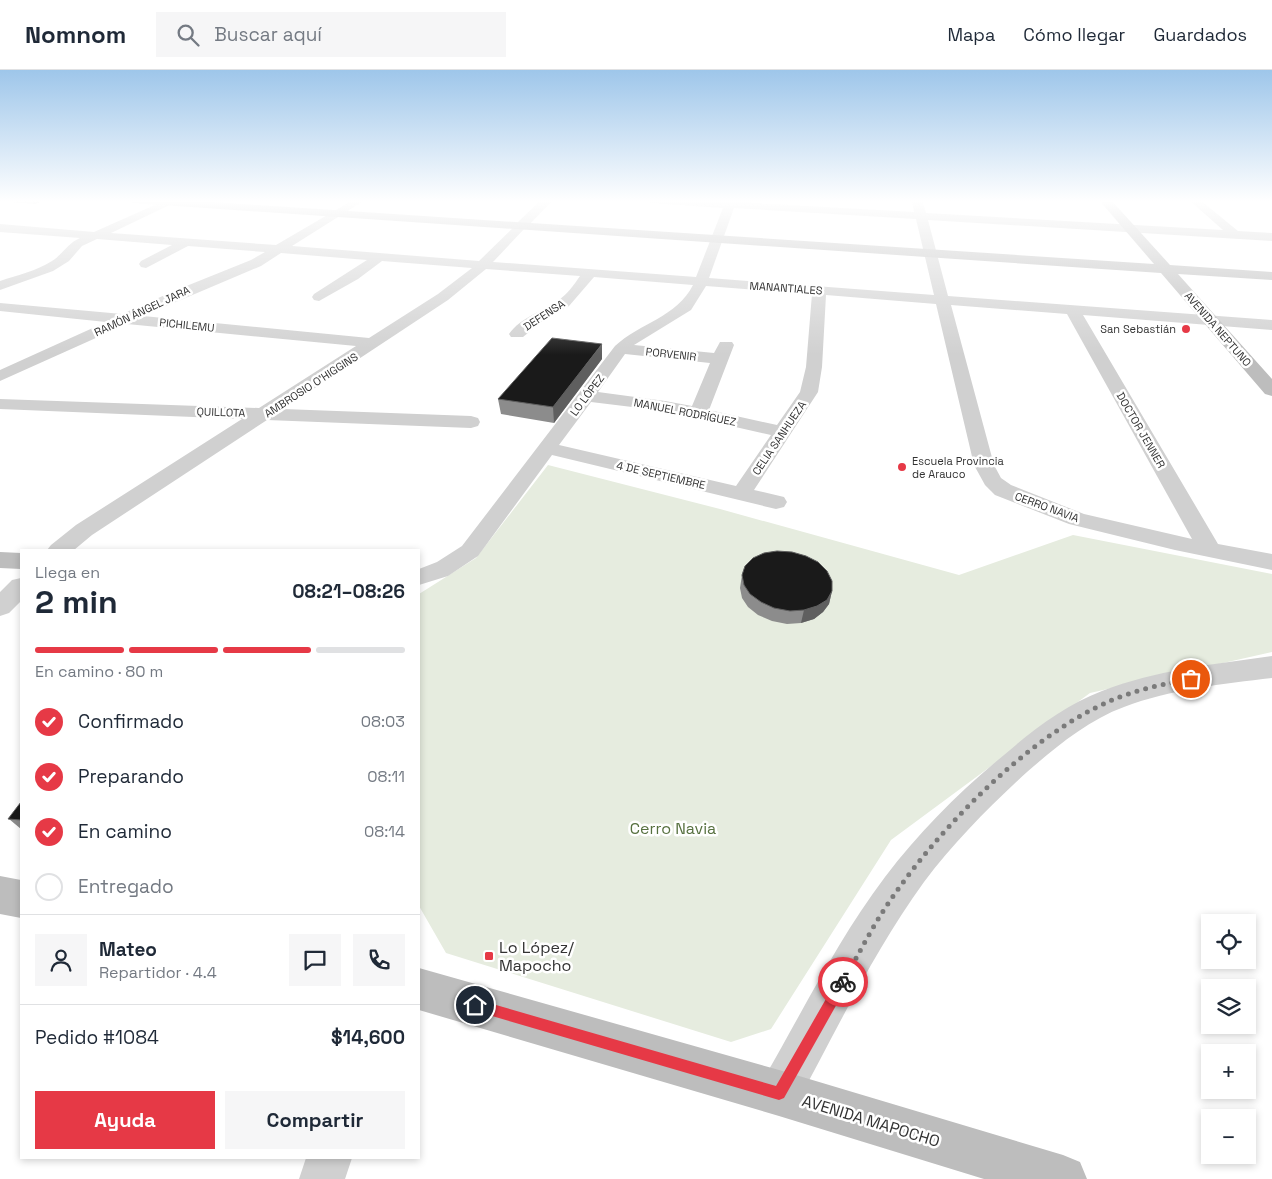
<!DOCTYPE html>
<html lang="es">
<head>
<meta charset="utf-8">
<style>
	:root { --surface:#fff; --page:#f6f6f7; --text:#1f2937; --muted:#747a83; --line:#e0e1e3; --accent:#e63946 }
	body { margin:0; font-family:"Space Grotesk",sans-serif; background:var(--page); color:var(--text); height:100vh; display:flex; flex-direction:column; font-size:19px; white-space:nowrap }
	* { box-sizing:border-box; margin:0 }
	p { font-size:16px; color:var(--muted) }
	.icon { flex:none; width:28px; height:28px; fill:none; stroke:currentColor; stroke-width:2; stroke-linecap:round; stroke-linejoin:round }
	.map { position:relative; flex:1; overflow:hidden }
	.details { position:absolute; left:20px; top:479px; width:400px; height:610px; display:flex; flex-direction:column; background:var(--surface); border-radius:0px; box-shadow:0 2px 8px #0003 }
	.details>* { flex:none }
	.tools { position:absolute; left:1201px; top:844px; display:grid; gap:10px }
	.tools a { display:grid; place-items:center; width:55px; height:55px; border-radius:0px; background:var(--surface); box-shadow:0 2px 8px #0003; font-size:25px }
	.pin { position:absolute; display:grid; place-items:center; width:42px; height:42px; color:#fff; margin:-21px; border:2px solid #fff; border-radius:50%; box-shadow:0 1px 5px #0007 }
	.courier { position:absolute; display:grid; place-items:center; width:50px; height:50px; margin:-25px; border:4px solid #e63946; border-radius:50%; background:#fff; color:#222; box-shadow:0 1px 6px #0007 }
	.headline em { font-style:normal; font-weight:700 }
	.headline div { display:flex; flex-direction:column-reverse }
	.headline { display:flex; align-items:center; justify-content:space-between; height:85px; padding:0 15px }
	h1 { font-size:32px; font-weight:700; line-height:38px }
	.bar { display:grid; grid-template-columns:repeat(4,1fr); gap:8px 5px; align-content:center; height:60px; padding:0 15px }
	.bar i { height:6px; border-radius:4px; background:var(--line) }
	.bar .on { background:var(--accent) }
	.bar p { grid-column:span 4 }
	.line { display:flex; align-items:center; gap:12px; padding:0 15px; border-top:1px solid var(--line) }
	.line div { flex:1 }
	.round { display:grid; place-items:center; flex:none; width:52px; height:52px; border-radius:0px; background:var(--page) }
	ol { padding:0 15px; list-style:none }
	li { display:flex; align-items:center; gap:15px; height:55px }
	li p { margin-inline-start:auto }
	li .icon { padding:5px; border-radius:50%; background:var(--accent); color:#fff; stroke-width:4 }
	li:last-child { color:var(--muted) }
	li i { width:28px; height:28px; border:2px solid var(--line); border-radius:50% }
	.primary-button { display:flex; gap:10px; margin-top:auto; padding:10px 15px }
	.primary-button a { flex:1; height:58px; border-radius:0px; background:var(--accent); color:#fff; font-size:20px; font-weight:700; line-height:58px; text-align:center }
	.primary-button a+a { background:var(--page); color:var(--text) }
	header { display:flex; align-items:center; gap:30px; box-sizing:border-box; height:70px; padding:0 25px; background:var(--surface); border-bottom:1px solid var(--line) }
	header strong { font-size:24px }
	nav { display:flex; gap:28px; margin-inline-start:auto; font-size:18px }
	.search { width:350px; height:45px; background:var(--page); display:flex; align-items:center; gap:12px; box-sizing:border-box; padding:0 18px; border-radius:0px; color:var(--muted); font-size:19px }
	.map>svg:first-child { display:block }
	.green { fill:#e6ecdf }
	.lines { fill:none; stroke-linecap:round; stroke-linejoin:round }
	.minor { fill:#d0d0d0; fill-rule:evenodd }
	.tertiary { fill:#d0d0d0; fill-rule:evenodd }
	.secondary { fill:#bdbdbd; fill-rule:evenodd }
	.wall { fill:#8c8c8c }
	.shaded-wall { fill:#5f5f5f }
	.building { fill:#1a1a1a; stroke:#5f5f5f }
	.route { fill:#e63946 }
	.done { stroke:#7a7a7a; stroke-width:5; stroke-dasharray:0 9 }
	.poi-dot { fill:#e63946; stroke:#fff; stroke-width:2 }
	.labels { text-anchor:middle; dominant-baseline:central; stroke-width:5; stroke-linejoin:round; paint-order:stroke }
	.far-street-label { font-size:11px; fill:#333; stroke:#fff }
	.far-poi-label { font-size:11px; fill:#333; stroke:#fff; text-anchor:end }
	.near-park-label { font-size:16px; fill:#56703f; stroke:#fff }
	.near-poi-label { font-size:16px; fill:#333; stroke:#fff; text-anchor:start }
	.near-street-label { font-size:16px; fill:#333; stroke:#fff }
</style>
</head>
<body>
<header>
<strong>Nomnom</strong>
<div class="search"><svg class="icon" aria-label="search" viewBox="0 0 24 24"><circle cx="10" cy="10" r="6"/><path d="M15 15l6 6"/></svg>Buscar aquí</div>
<nav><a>Mapa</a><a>Cómo llegar</a><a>Guardados</a></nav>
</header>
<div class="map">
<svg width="1272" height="1109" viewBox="0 0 1272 1109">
	<rect width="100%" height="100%" fill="#fff"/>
	<path class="green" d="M 548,395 L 720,439 L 959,505 L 1073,465 L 1272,504 L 1272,582 L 1090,623 L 891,770 L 771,959 L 731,972 L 446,883 L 419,836 L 419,524 L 476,488 Z"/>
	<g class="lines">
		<path class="minor" d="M 166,130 L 180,130 L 111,163 L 276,175 L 353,130 L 365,130 L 292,176 L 479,191 L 517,154 L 521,152 L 527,156 L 525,158 L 493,192 L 696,207 L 723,138 L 650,133 L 645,130 L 736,130 L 736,132 L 914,142 L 912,130 L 922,130 L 926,143 L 1223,160 L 1189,130 L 1200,130 L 1238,161 L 1272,163 L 1272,171 L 928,150 L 948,226 L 1272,250 L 1272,260 L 1083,245 L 1218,474 L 1272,484 L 1272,500 L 1175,480 L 1069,454 L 995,425 L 985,415 L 974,395 L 936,234 L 826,225 L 822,297 L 818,322 L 754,420 L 784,427 L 787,432 L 784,437 L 776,439 L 552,385 L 478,486 L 448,506 L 419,515 L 419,499 L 437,492 L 462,476 L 615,276 C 640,253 677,247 693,215 L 594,207 L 569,236 L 540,253 L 523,267 L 511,267 L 509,264 C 521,247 542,242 559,230 C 567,224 574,215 580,206 L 486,199 L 448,230 L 283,339 L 471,346 L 478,348 L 480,352 L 478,356 L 471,358 L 267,350 L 92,465 L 74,480 L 47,480 L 51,475 L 76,455 L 242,349 L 0,339 L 0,329 L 259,338 L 356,276 L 127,254 L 0,311 L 0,300 L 106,252 L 0,241 L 0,233 L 122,244 L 174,221 L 251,190 L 265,182 L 188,176 L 146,198 L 141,197 L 139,194 L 141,191 L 172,175 L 97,169 L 82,176 L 69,191 L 53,201 L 0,220 L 0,211 C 18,205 36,201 52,191 C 63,184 68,173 80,168 L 0,162 L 0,154 L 94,162 ZM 734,138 L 916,149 L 934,225 L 709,208 ZM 281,183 L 367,190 L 314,224 L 312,227 L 314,230 L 319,231 L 358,209 L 382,191 L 472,198 L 438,224 L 369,268 L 143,246 L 261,196 ZM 706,216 L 812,224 L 806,297 L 800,322 L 777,355 L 709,340 L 734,275 L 732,272 L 720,272 L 714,283 L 634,275 L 691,240 ZM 951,235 L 1067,244 L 1192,469 L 1084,444 L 1011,415 L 1001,408 L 994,395 ZM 625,284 L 710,293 L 692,336 L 665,331 L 598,322 ZM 591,332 L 665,341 L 771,365 L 736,416 L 559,375 Z
			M 21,508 L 21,531 L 9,543 L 0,546 L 0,522 L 12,510 Z
			M 1272,586 L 1272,608 C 1223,614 1171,619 1124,637 C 1088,650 1056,677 1027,702 C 990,736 954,772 924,812 C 873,882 836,962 794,1038 L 779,1045 L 764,1038 L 757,1023 L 764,1008 C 803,941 838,869 885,807 C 920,761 960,721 1004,685 C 1033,660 1065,635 1102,621 C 1156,600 1215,594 1272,586 Z
			M 306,1088 L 352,1088 L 345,1109 L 299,1109 Z"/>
		<path class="tertiary" d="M 541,130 L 553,130 L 525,159 L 517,159 L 515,156 L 517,153 Z"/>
		<path class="secondary" d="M 127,130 L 181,130 L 1154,194 L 1099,130 L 1111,130 L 1170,195 L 1272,202 L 1272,210 L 1178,204 L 1272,309 L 1272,326 L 1265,324 L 1161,203 L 133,133 Z
			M 0,482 L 21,483 L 21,499 L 0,498 Z
			M 0,806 L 21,810 L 21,848 L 0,844 Z
			M 419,898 L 779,1000 L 1063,1085 L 1080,1092 L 1087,1109 L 984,1109 L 779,1046 L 419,940 Z"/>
	</g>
	<path class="wall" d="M 0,130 L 45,130 L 35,134 L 0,131 Z
		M 602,289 L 554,353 L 501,344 L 498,329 Z
		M 742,505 L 832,521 L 829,534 L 823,542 L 814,549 L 801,553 L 787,554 L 772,551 L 758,545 L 748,537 L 742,528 L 740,518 Z
		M 21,732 L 21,759 L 9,749 Z"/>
	<path class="shaded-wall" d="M 36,130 L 45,130 L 35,134 L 33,131 Z
		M 602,274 L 602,289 L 554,353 L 553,337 Z
		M 832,521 L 829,534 L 823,542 L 814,549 L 801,553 L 804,540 Z"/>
	<path class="building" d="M 552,268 L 602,274 L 553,337 L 498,329 Z
		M 777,481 L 792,482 L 806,486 L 818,492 L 827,501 L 832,511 L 832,521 L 827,530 L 817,536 L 804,540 L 790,541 L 774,538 L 761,532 L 750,524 L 744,515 L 742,505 L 745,496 L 753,488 L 764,483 Z
		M 21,732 L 21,750 L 8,749 Z"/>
	<linearGradient id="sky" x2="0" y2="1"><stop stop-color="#9ec6ea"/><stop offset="0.46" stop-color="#fff"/><stop offset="1" stop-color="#fff" stop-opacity="0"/></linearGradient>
	<rect width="1272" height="285" fill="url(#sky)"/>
	<path class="route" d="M 843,906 L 847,908 L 849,912 L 847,916 L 784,1028 L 779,1030 L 475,941 L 471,940 L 469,935 L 471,931 L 475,929 L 776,1016 L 838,908 Z"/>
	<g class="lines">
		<path class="done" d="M 843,912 C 856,889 868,865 882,843 C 931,766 1026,667 1110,631 C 1135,620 1164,614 1191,609"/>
	</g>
	<g class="poi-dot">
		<circle cx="1186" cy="259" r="5"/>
		<circle cx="902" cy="397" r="5"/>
		<rect x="484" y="881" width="10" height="10" rx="2.5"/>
	</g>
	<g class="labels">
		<g class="far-street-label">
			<text transform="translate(786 218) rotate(4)">MANANTIALES</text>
			<text transform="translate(142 241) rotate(-25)">RAMÓN ÁNGEL JARA</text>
			<text transform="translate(544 245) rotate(-33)">DEFENSA</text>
			<text transform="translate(187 255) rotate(6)">PICHILEMU</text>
			<text transform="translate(1218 259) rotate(49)">AVENIDA NEPTUNO</text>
			<text transform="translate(671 284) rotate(6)">PORVENIR</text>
			<text transform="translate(311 315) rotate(-33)">AMBROSIO O'HIGGINS</text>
			<text transform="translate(587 325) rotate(-53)">LO LÓPEZ</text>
			<text transform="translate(221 342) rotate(2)">QUILLOTA</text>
			<text transform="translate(685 342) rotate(11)">MANUEL RODRÍGUEZ</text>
			<text transform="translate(1141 360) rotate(60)">DOCTOR JENNER</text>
			<text transform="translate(779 368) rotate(-56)">CELIA SANHUEZA</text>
			<text transform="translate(661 405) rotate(13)">4 DE SEPTIEMBRE</text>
			<text transform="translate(1047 437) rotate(20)">CERRO NAVIA</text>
		</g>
		<g class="far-poi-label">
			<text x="1176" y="259">San Sebastián</text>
			<text x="912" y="391" text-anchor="start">Escuela Provincia<tspan x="912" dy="13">de Arauco</tspan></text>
		</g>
		<g class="near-park-label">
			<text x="673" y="758">Cerro Navia</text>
		</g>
		<g class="near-poi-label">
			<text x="499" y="877">Lo López/<tspan x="499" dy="18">Mapocho</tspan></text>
		</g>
		<g class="near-street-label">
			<text transform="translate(871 1051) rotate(17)">AVENIDA MAPOCHO</text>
		</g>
	</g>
</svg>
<div class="tools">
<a><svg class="icon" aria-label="locate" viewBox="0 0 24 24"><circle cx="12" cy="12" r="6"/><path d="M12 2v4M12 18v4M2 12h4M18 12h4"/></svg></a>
<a><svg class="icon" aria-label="layers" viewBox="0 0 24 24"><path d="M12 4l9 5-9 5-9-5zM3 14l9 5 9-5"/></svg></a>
<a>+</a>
<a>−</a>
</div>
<div class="pin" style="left:1191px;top:609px;background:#ea580c"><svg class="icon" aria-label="bag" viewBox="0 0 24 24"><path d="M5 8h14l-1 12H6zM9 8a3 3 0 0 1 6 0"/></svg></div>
<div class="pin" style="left:475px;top:935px;background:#1f2937"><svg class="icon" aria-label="home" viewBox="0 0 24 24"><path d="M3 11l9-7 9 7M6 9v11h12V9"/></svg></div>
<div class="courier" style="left:843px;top:912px"><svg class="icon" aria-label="bike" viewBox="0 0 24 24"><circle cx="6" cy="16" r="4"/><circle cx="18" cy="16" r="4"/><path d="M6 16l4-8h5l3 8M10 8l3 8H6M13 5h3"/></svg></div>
<section class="details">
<div class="headline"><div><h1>2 min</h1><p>Llega en</p></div><em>08:21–08:26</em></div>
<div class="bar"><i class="on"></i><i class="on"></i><i class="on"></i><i></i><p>En camino · 80 m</p></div>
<ol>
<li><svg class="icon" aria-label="check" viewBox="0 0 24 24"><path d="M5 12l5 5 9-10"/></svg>Confirmado<p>08:03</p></li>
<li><svg class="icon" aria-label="check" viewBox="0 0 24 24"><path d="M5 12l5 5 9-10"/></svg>Preparando<p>08:11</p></li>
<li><svg class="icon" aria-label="check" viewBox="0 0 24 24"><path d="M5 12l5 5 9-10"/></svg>En camino<p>08:14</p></li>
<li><i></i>Entregado</li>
</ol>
<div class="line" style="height:90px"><a class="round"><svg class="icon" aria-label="person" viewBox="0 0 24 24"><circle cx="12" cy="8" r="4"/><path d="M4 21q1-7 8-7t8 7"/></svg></a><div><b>Mateo</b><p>Repartidor · 4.4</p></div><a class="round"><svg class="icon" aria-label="chat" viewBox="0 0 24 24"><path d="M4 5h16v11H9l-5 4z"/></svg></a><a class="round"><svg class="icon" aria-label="phone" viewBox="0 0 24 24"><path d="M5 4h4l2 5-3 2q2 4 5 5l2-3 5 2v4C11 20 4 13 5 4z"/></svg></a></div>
<div class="line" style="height:65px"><div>Pedido #1084</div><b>$14,600</b></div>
<div class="primary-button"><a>Ayuda</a><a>Compartir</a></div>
</section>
</div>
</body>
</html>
